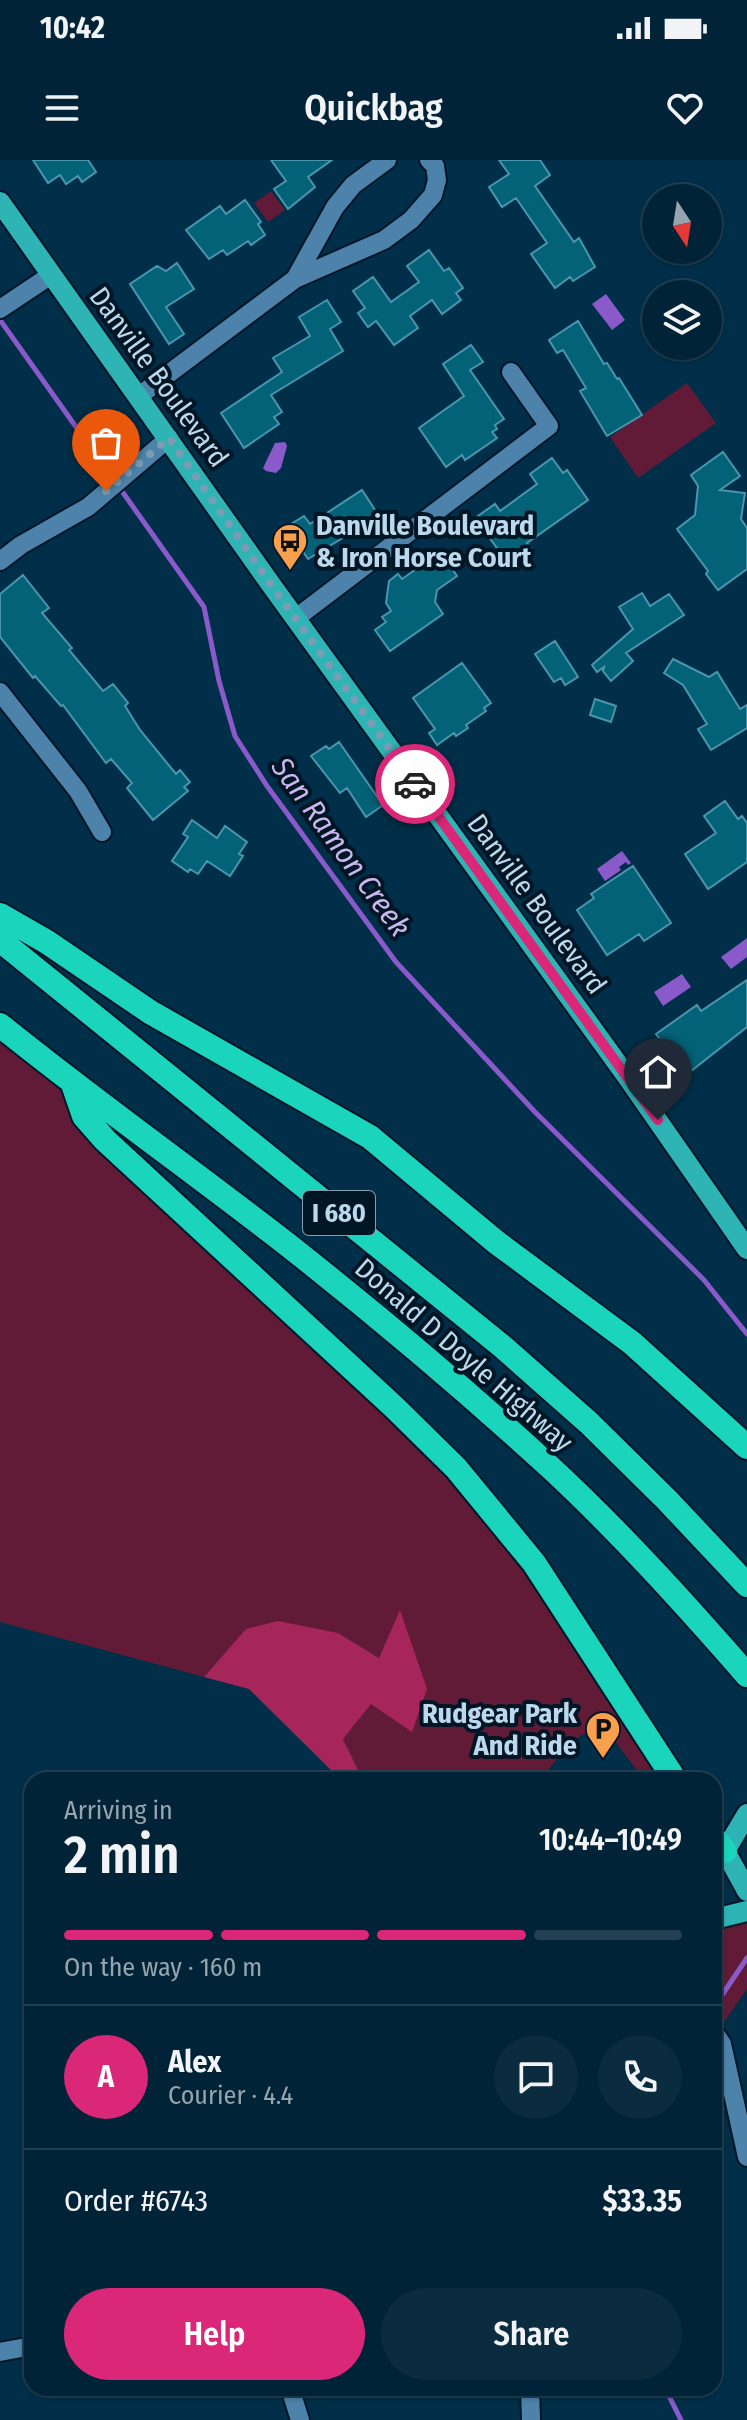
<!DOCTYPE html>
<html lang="en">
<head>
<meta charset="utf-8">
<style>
	:root { --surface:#012337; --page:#0b2b3f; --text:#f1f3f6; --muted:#96a4ad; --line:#234052; --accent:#db2777 }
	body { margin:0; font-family:"Fira Sans Condensed",sans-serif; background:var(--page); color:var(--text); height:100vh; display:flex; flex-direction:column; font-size:30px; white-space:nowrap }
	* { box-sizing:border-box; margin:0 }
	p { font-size:26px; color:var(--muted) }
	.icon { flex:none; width:44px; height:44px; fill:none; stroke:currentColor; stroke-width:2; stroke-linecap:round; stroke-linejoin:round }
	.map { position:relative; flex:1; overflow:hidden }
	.sheet { position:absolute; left:24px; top:1612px; width:698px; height:624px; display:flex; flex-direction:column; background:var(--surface); border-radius:24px; box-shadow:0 2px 6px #0004,0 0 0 2px var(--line) }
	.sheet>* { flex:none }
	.needle { width:52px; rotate:168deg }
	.fabs { position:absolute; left:642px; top:24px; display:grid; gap:16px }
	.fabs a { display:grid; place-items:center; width:80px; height:80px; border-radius:50%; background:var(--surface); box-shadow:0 2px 6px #0004,0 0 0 2px var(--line); font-size:40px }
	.pin { position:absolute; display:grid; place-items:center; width:68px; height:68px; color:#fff; margin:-82px -34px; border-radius:50% 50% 50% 0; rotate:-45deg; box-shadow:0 0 8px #0007 }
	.pin .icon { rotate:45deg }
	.courier { position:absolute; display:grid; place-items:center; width:80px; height:80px; margin:-40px; border:6px solid #db2777; border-radius:50%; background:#fff; color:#222; box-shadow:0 2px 10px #0007 }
	.headline em { font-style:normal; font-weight:600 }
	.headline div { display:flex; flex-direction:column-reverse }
	.headline { display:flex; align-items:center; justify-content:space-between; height:136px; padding:0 40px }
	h1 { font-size:52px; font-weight:600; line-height:60px }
	.bar { display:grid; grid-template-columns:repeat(4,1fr); gap:12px 8px; align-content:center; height:96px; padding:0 40px }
	.bar i { height:10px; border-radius:6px; background:var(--line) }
	.bar .selected { background:var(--accent) }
	.bar p { grid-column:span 4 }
	.line { display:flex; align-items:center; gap:20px; padding:0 40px; border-top:2px solid var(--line) }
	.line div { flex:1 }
	.round { display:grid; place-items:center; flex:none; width:84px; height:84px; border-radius:42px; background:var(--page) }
	.action { display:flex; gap:16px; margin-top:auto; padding:16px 40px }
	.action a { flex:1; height:92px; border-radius:48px; background:var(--accent); color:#fff; font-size:32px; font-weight:600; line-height:92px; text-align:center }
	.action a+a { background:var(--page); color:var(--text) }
	.status { display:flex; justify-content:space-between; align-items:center; height:56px; padding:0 40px; background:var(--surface); direction:ltr }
	.status svg { height:22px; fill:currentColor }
	header { display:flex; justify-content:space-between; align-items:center; height:104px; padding:0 40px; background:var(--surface); font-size:36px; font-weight:600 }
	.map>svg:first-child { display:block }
	.green { fill:#611b36 }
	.forest { fill:#a6265b }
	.water { fill:#8a5aca }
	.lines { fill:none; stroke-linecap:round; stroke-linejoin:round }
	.stream { stroke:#8a5aca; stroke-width:5 }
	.building { fill:#046278; stroke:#4996ad; stroke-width:2 }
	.minor-casing { stroke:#001628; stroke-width:22 }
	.major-casing { stroke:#001628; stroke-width:24 }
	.highway-casing { stroke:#001628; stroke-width:28 }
	.minor { stroke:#4d83aa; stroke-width:18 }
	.major { stroke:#2eb4b5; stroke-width:20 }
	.highway { stroke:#1ad4bc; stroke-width:24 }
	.done { stroke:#7b9db4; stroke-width:8; stroke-dasharray:0 14.4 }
	.route { stroke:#db2777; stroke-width:10 }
	.labels { text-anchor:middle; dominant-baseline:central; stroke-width:8; stroke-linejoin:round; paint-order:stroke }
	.shield { fill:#011625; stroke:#849eb1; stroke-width:2 }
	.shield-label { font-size:26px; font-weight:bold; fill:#bcd8ed }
	.street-label { font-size:28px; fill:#bcd8ed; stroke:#011625 }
	.poi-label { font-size:28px; font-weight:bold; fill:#bcd8ed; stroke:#011625; text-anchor:start }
	.water-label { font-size:30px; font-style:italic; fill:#cbb7ee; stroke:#011625 }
</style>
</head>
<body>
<div class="status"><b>10:42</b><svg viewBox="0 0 49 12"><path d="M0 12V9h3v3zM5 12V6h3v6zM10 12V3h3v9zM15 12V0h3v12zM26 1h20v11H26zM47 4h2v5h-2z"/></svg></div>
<header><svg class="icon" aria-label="menu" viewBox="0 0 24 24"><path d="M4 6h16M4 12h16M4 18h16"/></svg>Quickbag<svg class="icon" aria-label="heart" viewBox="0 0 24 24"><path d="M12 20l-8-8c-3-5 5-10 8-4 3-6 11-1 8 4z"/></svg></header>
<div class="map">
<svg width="747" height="2260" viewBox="0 0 747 2260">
	<rect width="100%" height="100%" fill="#012f49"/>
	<path class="green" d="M 271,31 L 285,50 L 268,62 L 254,43 Z
		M 687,223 L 716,263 L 638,318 L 610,277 Z
		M 0,865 L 73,924 L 84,956 L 456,1308 L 675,1620 L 644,1620 L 602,1564 L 573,1580 L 568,1577 L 560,1595 L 540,1620 L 363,1620 L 343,1579 L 371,1543 L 400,1452 L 379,1498 L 338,1473 L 246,1470 L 204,1517 L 0,1462 Z
		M 747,1751 L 747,1829 L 716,1873 L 714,1759 Z"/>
	<path class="forest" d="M 400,1450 L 427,1529 L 412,1572 L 371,1544 L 343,1579 L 363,1620 L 341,1620 L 249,1529 L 204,1517 L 246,1469 L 278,1461 L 338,1473 L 379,1498 Z"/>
	<path class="water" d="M 606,134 L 625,160 L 612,170 L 592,144 Z
		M 285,282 L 287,286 L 281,308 L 276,313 L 266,311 L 263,308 L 275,283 Z
		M 622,691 L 631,703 L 628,705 L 626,702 L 619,707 L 621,710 L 605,721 L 597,709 Z
		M 747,778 L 747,797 L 731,809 L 721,797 Z
		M 682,814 L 691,827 L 663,846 L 654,832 Z"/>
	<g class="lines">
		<path class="stream" d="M 0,160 L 113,319
			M 119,327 L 204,447 L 219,521 L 235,576 L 267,626 L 396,802 L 535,952 L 704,1120 L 747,1174
			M 714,1847 L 747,1798
			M 665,2228 L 681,2260"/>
	</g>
	<path class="building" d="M 33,0 L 88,0 L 96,12 L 82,22 L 78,16 L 66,24 L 60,15 L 48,23 Z
		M 271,0 L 332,0 L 308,17 L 315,27 L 288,49 L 274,29 L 286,21 Z
		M 499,0 L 540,0 L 550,15 L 535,26 L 574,82 L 579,78 L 595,107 L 573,121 L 570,117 L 555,128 L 531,94 L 547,83 L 516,38 L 502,47 L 489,27 L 509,14 Z
		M 245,40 L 261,62 L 258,64 L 265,75 L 251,85 L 248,81 L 227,95 L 223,90 L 209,99 L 186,70 L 220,46 L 226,54 Z
		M 429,90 L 444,111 L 449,108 L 463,128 L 456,133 L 461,140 L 442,154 L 432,140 L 410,156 L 418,168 L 394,185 L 376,161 L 368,167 L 358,153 L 365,148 L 353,131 L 373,117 L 391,142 L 419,122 L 407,106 Z
		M 177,103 L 194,129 L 166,147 L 184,174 L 169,184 L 130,124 L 157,106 L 166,111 Z
		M 327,140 L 341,162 L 330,169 L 343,191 L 271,235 L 282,252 L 274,257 L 279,264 L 244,288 L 221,253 L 282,212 L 273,198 L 310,176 L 299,157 Z
		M 578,161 L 604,204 L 607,203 L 617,219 L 619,218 L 642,255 L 607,276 L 580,231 L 586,228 L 563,190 L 557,193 L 549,180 Z
		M 471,185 L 483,202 L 470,210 L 504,259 L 495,265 L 497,269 L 492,272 L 497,278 L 465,300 L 462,295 L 446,307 L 419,268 L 464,236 L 443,204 Z
		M 723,292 L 740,316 L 720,330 L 745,333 L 741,359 L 747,368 L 747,409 L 718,430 L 706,414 L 708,411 L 677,369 L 695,355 L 698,326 L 691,315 Z
		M 552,298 L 563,313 L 567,310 L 588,340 L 527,383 L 532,389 L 521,397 L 516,391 L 505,399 L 475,358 L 495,344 L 500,351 L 537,324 L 530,314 Z
		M 362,330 L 379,356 L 308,399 L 291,374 L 291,364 L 304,356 L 310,364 Z
		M 432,398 L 438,406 L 447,401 L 457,416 L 437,430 L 435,442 L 443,454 L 390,491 L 375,470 L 386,462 L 382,457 L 391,451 L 386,443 L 389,421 L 398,414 L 402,419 Z
		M 23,415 L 49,448 L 42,453 L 72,488 L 69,490 L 103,531 L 113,524 L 128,543 L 125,546 L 140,570 L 176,614 L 180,610 L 190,622 L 184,627 L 188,631 L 153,660 L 127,628 L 132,623 L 111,599 L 106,603 L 63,545 L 61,546 L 35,516 L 33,518 L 0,477 L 0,434 Z
		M 642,433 L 650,446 L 669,434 L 684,455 L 626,493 L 633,501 L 611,521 L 603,511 L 604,507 L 597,512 L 592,505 L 633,469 L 619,447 Z
		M 555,481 L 578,517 L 565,525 L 561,518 L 554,522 L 535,494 Z
		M 673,499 L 709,517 L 717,512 L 740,549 L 747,545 L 747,568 L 711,590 L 698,569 L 707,564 L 683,525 L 664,513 Z
		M 462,503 L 491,543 L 484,548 L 486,551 L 466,565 L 468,568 L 456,576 L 454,573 L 437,585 L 429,573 L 435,569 L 413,538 Z
		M 595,539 L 616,546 L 611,562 L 590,555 Z
		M 339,582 L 383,645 L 366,657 L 347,628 L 340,633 L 311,596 L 326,586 L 329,589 Z
		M 725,641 L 738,659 L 742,656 L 747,663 L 747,702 L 708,729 L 685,694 L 716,673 L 704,656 Z
		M 192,660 L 217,678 L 225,666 L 247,682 L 239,694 L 243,696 L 230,716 L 207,701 L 198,714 L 190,709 L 188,712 L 172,701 L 188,677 L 183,674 Z
		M 633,706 L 671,763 L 644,781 L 639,774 L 607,795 L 577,750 L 594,738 L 591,734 Z
		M 747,820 L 747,867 L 686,915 L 656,874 L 697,845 L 701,851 Z"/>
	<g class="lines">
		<defs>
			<path id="minor" d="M 295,119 L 335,47 L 353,25 L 387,0
				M 0,149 L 51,115
				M 139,236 L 295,119 L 384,80 L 411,60 L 433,35 L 437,20 L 435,6 L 429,0
				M 0,401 L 21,385 L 88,347 L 169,278
				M 296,458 L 549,266 L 511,212
				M 0,532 L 78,631 L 102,672
				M 714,1708 L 725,1691
				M 714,1872 L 722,1884 L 747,1997
				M 0,2192 L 32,2186
				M 290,2228 L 300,2260
				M 530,2228 L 531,2260"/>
			<path id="major" d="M 0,42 L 272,426 L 628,918 L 747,1089
				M 747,1654 L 725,1691 L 747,1731
				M 714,1759 L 747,1751"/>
			<path id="highway" d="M 0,755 L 47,782 L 150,852 L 370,977 L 496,1082 L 632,1183 L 747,1287
				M 0,780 L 503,1187 L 589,1263 L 667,1340 L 747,1425
				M 0,865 C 94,941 193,1011 288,1085 C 378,1156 467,1231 551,1308 C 621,1373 685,1444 747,1515
				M 73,924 L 84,956 L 105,980 L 394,1247 L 456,1308 L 534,1403 L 675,1620
				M 714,1678 L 725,1691"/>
		</defs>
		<use href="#minor" class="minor-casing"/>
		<use href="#major" class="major-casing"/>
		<use href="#highway" class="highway-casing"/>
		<use href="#minor" class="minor"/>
		<use href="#major" class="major"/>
		<use href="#highway" class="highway"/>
	</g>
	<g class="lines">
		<path class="done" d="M 106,331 L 169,278 L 272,426 L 415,624"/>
		<path class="route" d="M 415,624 L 658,960"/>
	</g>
	<defs>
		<symbol id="bus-pin" viewBox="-11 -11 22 30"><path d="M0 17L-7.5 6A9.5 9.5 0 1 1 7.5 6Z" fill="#f9a04d" stroke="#011625"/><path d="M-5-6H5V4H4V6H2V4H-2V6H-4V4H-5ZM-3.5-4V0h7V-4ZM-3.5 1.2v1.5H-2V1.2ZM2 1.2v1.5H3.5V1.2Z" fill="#111"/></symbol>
		<symbol id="parking-pin" viewBox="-11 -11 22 30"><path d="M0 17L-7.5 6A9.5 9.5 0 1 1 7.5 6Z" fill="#f9a04d" stroke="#011625"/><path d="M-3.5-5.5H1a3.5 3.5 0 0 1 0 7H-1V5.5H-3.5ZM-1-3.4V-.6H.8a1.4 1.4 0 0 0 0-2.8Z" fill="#111"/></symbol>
	</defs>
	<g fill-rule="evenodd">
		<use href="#bus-pin" x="270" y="361" width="40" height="54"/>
		<use href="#parking-pin" x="583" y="1549" width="40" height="54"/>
	</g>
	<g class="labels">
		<rect class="shield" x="303" y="1031" width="72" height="44" rx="6"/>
		<g class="shield-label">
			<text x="339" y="1053">I 680</text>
		</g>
		<g class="street-label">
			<text transform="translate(159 217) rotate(54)">Danville Boulevard</text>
			<text transform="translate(537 744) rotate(54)">Danville Boulevard</text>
			<text transform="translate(464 1195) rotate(41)">Donald D Doyle Highway</text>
		</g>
		<g class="poi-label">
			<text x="316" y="365">Danville Boulevard<tspan x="316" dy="32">&amp; Iron Horse Court</tspan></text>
			<text x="577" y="1553" text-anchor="end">Rudgear Park<tspan x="577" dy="32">And Ride</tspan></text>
		</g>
		<g class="water-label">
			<text transform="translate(341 687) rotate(54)">San Ramon Creek</text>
		</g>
	</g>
</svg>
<div class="fabs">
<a><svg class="needle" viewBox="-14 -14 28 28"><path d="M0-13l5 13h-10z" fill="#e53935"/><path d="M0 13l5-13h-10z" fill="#96a4ad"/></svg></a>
<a><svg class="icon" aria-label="layers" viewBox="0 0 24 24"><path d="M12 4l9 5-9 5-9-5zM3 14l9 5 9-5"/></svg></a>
</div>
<div class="pin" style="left:106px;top:331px;background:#ea580c"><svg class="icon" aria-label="bag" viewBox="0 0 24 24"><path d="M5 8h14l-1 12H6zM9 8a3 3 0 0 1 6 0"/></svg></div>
<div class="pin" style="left:658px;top:960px;background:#1f2937"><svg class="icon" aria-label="home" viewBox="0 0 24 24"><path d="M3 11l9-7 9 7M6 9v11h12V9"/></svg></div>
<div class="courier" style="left:415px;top:624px"><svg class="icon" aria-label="car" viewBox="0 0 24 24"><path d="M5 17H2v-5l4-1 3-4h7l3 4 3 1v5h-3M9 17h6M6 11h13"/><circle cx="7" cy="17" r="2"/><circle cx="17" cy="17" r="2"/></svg></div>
<section class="sheet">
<div class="headline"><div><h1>2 min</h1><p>Arriving in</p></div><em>10:44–10:49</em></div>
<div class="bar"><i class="selected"></i><i class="selected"></i><i class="selected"></i><i></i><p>On the way · 160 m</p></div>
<div class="line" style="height:144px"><b class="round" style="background:var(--accent);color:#fff">A</b><div><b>Alex</b><p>Courier · 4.4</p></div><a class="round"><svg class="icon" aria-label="chat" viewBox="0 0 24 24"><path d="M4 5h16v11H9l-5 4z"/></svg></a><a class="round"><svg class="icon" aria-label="phone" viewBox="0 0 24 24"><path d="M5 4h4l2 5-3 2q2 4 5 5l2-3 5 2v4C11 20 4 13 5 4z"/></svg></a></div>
<div class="line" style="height:104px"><div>Order #6743</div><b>$33.35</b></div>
<div class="action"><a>Help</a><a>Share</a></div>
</section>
</div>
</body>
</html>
